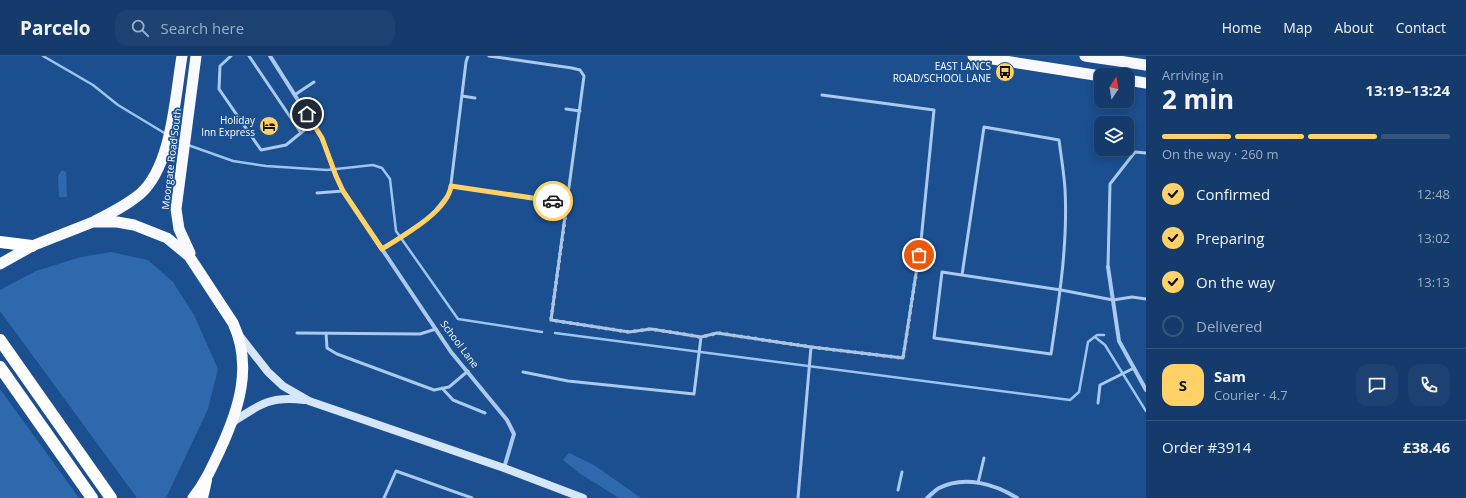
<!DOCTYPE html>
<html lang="en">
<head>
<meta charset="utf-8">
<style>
	:root { --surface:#143b6b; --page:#1d4271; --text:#f1f3f6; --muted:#9dadc1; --line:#33557e; --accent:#ffd166 }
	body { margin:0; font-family:"Open Sans",sans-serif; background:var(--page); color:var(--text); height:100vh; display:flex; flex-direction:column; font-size:15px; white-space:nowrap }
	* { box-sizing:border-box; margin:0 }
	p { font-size:13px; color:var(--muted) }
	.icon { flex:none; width:22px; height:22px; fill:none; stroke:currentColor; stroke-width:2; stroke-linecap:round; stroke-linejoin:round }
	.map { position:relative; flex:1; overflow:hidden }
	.side { display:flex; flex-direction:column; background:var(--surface); width:320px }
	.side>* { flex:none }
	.needle { width:26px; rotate:12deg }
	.buttons { position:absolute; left:1094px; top:12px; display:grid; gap:8px }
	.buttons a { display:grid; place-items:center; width:40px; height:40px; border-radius:8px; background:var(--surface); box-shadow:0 2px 10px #0003,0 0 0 1px var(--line); font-size:20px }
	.pin { position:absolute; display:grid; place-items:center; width:34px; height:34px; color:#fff; margin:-17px; border:2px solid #fff; border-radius:50%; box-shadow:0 1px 4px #0007 }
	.courier { position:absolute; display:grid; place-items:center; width:40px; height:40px; margin:-20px; border:3px solid #ffd166; border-radius:50%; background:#fff; color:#222; box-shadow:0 1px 5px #0007 }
	.head em { font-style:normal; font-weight:700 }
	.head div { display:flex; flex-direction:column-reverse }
	.head { display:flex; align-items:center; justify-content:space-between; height:68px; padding:0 16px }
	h1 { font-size:26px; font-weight:700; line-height:30px }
	.bar { display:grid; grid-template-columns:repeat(4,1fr); gap:6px 4px; align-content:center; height:48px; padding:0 16px }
	.bar i { height:5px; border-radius:3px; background:var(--line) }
	.bar .on { background:var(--accent) }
	.bar p { grid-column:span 4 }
	.line { display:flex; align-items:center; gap:10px; padding:0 16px; border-top:1px solid var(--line) }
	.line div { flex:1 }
	.round { display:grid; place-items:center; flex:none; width:42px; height:42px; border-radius:12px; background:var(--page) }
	ol { padding:0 16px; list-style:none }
	li { display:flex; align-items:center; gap:12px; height:44px }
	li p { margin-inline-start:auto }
	li .icon { padding:4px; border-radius:50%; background:var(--accent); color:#111; stroke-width:4 }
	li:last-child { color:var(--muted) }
	li i { width:22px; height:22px; border:2px solid var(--line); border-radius:50% }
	header { display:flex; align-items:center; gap:24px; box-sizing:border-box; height:56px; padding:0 20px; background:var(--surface); border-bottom:1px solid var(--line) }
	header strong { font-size:19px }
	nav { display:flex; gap:22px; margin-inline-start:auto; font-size:14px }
	.search { width:280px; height:36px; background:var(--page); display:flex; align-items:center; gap:10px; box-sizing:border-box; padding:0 14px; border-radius:12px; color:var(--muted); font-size:15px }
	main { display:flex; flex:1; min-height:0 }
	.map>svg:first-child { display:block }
	.green { fill:#2e69ad }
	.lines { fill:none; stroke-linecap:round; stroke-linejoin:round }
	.stream { stroke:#9cc4f0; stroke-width:2.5 }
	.service { stroke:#a9c9ee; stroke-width:3 }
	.minor { stroke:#a9c9ee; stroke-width:4 }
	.secondary { stroke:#d6e6fa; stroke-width:8 }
	.trunk { stroke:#f8faff; stroke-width:11 }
	.motorway { stroke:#fff; stroke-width:12 }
	.done { stroke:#afc1d8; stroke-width:4; stroke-dasharray:0 7.2 }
	.route { stroke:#ffd166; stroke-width:5 }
	.labels { text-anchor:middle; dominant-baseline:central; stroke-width:3.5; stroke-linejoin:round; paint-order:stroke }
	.poi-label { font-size:10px; fill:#fff; stroke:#1b4f8f; text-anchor:end }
	.street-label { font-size:10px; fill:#fff; stroke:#1b4f8f }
</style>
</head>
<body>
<header>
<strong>Parcelo</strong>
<div class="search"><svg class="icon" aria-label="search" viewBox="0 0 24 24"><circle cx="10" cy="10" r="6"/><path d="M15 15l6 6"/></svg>Search here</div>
<nav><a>Home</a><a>Map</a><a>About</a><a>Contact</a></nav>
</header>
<main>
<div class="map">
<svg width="1146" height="442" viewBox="0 0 1146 442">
	<rect width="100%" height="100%" fill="#1b4f8f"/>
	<path class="green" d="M 62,114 L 66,116 L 67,141 L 59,141 L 58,120 Z
		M 111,196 L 148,204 L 173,226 L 194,259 L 218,313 L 208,353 L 166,442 L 137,442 L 0,255 L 0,234 L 36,215 L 81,201 Z
		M 0,333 L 79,442 L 0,442 Z
		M 569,397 L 594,409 L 641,442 L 619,442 L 579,417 L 563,404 Z"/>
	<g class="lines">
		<path class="stream" d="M 43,0 L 93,29 L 118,49 L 166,78
			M 172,81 L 182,86
			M 188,89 L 233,105 L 266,110 L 327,114 L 373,109 L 382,112 L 390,123 L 396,175 L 458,263 L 542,276
			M 555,277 L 1070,344 L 1079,336 L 1088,286 L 1097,279 L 1104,279
			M 1095,281 L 1105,289 L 1146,355"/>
		<path class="service" d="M 231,0 L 220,10 L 219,33 L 261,94 L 286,89 L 313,67
			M 249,0 L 301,77
			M 489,0 L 572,12 L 580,14 L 584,20 L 551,264 L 629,276 L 651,273 L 701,281 L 717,277 L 811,291 L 798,442
			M 296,38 L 314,26
			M 462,40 L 475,42
			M 566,53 L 580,55
			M 451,130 L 567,148
			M 317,137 L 343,135
			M 382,193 L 431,160 L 450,136 L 466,6 L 468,0
			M 1108,211 L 1110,128 L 1135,96 L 1146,97
			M 962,219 L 984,71 L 1059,84 C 1061,100 1064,117 1065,133 C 1068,188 1059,244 1051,298 L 934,282 L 942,216 L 1061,234 L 1113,244 L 1132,241 L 1146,243
			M 297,277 L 420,278 L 436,273
			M 326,277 L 327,292 L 337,298 L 434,334 L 449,331 L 468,315
			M 811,291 L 903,302 L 921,185 L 934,54 L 822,39
			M 523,316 L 568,325 L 694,338 L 701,281
			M 442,332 L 453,344 L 485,357
			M 1098,347 L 1100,329 L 1134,312
			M 978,427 L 984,402
			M 898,434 L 902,416
			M 384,442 L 396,415 L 472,442"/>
		<path class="minor" d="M 270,0 L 322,82 L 336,120 L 343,135 L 451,296 L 507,364 L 514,378 L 504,412
			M 1108,211 L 1119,285 L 1146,334
			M 927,442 C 931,439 935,434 939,432 C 964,419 995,428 1017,442"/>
		<path class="secondary" d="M 239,279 L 268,316 L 283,330 L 309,345 L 504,412 L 583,442
			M 233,366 C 260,348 270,340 304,344"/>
		<path class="trunk" d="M 973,0 L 1101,20
			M 1085,0 L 1146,9
			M 1127,24 L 1146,27
			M 95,165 C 111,157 127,149 140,138 C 172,110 175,41 182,0
			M 190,197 L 179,173 L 176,153 L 196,0
			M 0,208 L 32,190 L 93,166 L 117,166 L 134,169 L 167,182 L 189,200 L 233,267 C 253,310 239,353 220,394 C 212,411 205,427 193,442"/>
		<path class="motorway" d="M 0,186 L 32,190
			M 0,284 L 111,442
			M 0,311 L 92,442
			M 202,442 L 206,424"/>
	</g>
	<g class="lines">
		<path class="done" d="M 553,145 L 567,148 L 551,264 L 629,276 L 651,273 L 701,281 L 718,277 L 811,291 L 903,302 L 919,199"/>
		<path class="route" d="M 307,58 L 322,82 L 336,120 L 343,135 L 382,193 C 403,180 448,155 451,130 L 553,145"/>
	</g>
	<defs>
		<symbol id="bus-disc" viewBox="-11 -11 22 22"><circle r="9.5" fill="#ffd166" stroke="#1b4f8f"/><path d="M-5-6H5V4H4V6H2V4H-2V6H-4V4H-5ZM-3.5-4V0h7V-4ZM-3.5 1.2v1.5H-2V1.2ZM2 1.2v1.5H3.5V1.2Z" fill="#111"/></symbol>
		<symbol id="hotel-disc" viewBox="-11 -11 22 22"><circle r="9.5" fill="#ffd166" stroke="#1b4f8f"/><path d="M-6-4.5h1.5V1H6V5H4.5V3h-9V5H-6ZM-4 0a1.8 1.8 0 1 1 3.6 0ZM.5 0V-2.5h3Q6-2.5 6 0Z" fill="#111"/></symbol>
	</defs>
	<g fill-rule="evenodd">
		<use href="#bus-disc" x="994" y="5" width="22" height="22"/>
		<use href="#hotel-disc" x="258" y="59" width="22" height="22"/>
	</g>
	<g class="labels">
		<g class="poi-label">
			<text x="991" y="10">EAST LANCS<tspan x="991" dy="12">ROAD/SCHOOL LANE</tspan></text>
			<text x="255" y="64">Holiday<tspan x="255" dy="12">Inn Express</tspan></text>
		</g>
		<g class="street-label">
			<text transform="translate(171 103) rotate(-83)">Moorgate Road South</text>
			<text transform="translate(460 288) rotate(53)">School Lane</text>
		</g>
	</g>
</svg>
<div class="buttons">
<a><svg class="needle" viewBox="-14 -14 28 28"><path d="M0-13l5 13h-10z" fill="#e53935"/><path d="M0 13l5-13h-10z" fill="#9dadc1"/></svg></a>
<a><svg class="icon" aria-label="layers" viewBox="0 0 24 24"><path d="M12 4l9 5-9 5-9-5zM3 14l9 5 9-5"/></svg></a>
</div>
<div class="pin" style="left:919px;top:199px;background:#ea580c"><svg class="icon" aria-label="bag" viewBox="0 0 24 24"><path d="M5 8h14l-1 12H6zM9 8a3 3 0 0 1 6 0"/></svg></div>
<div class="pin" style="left:307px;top:58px;background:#1f2937"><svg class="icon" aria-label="home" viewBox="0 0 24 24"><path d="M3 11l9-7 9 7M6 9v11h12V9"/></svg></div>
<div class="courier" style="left:553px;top:145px"><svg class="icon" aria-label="car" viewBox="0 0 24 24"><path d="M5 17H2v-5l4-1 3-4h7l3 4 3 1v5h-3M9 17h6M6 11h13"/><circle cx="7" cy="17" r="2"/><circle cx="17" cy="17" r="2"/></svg></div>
</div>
<section class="side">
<div class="head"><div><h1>2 min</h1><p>Arriving in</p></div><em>13:19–13:24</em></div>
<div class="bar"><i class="on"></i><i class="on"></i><i class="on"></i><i></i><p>On the way · 260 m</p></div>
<ol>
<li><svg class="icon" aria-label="check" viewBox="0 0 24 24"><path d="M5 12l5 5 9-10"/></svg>Confirmed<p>12:48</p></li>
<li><svg class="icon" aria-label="check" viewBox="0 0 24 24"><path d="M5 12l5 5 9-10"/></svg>Preparing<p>13:02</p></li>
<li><svg class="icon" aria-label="check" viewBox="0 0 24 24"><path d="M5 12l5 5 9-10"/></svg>On the way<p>13:13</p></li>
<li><i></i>Delivered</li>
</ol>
<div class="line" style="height:72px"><b class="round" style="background:var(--accent);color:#111">S</b><div><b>Sam</b><p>Courier · 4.7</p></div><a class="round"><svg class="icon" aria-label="chat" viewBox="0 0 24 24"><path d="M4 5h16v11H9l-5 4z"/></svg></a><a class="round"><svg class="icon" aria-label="phone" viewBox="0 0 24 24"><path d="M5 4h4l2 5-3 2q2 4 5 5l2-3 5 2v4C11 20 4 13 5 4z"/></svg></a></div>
<div class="line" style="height:52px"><div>Order #3914</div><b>£38.46</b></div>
</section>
</main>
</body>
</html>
